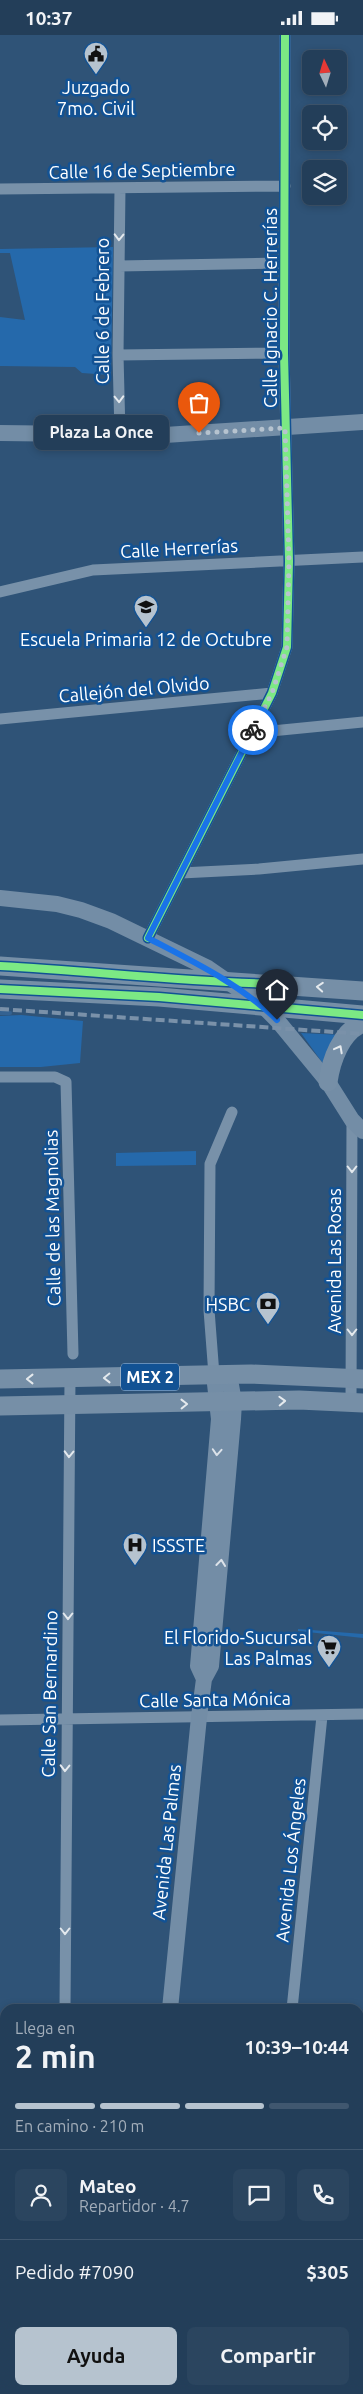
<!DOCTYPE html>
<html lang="es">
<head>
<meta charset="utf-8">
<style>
	:root { --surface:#233e59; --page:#2b455f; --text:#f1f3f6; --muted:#a3aeba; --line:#40576f; --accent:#b6c3cf }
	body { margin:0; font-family:Ubuntu,sans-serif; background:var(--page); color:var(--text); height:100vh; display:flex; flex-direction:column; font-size:19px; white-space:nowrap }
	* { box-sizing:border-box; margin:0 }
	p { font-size:16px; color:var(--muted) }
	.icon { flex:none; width:28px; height:28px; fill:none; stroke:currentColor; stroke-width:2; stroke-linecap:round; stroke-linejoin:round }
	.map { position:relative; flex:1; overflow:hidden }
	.side { position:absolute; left:0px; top:1969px; width:364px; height:391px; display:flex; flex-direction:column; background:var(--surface); border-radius:15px 15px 0 0; box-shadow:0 2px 8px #0003,0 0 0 1px var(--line) }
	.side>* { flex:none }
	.needle { width:32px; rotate:356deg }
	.buttons { position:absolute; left:302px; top:15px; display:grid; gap:10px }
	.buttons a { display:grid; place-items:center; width:45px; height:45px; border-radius:8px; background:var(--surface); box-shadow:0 2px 8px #0003,0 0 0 1px var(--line); font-size:25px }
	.pin { position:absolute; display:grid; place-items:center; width:42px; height:42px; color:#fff; margin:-51px -21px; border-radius:50% 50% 50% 0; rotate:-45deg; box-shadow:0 0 5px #0007 }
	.pin .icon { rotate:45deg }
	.courier { position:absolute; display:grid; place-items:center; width:50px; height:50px; margin:-25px; border:4px solid #1a73e8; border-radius:50%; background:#fff; color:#222; box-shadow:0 1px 6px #0007 }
	.bubble { position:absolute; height:35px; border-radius:8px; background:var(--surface); box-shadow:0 2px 8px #0003,0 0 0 1px var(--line); font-size:16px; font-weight:700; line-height:35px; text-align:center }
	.overview em { font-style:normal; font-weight:700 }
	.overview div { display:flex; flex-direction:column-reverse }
	.overview { display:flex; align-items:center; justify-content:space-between; height:85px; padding:0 15px }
	h1 { font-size:32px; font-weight:700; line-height:38px }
	.bar { display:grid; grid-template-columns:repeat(4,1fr); gap:8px 5px; align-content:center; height:60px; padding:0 15px }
	.bar i { height:6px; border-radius:4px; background:var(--line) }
	.bar .current { background:var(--accent) }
	.bar p { grid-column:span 4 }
	.line { display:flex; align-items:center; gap:12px; padding:0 15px; border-top:1px solid var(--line) }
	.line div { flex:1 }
	.round { display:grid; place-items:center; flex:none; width:52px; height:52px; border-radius:8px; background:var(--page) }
	.cta { display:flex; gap:10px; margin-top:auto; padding:10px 15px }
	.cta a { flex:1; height:58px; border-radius:8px; background:var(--accent); color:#111; font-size:20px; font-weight:700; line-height:58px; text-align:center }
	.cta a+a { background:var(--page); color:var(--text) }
	.status { display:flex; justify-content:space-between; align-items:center; height:35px; padding:0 25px; background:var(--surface); direction:ltr }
	.status svg { height:14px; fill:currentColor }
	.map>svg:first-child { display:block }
	.green { fill:#2569ab }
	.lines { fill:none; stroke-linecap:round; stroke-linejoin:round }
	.stream { stroke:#346291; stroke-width:4 }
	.street { stroke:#7891a9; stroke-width:11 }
	.secondary { stroke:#738da6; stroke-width:16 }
	.primary { stroke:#768fa7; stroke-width:19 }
	.rail { stroke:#7a91a9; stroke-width:4; stroke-dasharray:9 4; stroke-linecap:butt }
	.cycleway-casing { stroke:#125294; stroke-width:11 }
	.cycleway { stroke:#7ce984; stroke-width:8 }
	.oneway { stroke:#e4e9ee }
	.oneway2 { stroke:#e4e9ed }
	.oneway3 { stroke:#dce2e9 }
	.done { stroke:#b6c3cf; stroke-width:5; stroke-dasharray:0 9 }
	.route { stroke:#1a73e8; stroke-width:6 }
	.labels { text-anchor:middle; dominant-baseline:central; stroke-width:5; stroke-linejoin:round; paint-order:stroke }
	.shield { fill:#125294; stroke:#b8cbdf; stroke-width:1 }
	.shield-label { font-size:16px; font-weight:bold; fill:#fff }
	.poi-label { font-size:18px; fill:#fff; stroke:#125294 }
	.street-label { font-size:18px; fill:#fff; stroke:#125294 }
</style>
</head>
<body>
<div class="status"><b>10:37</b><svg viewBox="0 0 49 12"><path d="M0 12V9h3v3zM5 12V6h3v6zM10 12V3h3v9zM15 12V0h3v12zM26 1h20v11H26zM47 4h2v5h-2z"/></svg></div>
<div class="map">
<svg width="363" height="2359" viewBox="0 0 363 2359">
	<rect width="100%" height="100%" fill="#2f5377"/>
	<path class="green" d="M 113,212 L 111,340 L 82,338 L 75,332 L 0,331 L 0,282 L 25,285 L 10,218 L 0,218 L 0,214 Z
		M 21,980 L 83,986 L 80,1028 L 41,1032 L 0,1032 L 0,981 Z
		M 301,998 L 343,1000 L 324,1030 Z
		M 196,1116 L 196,1130 L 116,1131 L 116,1118 Z
		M 298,1594 L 363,1599 L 363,1603 L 298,1596 Z"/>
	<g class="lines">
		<path class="stream" d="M 0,978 L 10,978"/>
		<path class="street" d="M 120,153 L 118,320 L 120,399
			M 0,154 L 285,151
			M 119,231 L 283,228
			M 118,320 L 284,318
			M 0,557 L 93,535 L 363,522
			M 0,684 L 272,658
			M 251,698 L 363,687
			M 181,838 L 259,834 L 363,824
			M 148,903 L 272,658 L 287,612 L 289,526 L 284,318 L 285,0
			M 0,1042 L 55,1042 L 66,1047 L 73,1319
			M 214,1340 L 209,1275 L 210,1129 L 232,1077
			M 351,1367 L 352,1085
			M 0,1685 L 363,1679
			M 65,1974 L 70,1344
			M 292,1974 L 322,1681
			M 359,2048 L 363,2049
			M 0,2054 L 5,2055
			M 359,2195 L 363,2198
			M 359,2251 L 363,2244
			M 359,2353 L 363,2355
			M 7,2359 L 7,2355
			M 253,2359 L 253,2355"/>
		<path class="secondary" d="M 0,398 L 165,400 L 363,387
			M 0,863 L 57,869 L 81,875 L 111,886 L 208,933 L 263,971 L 277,985 L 328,1047 L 352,1085 L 363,1096
			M 204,1644 L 198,1631 L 219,1384 L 214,1340
			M 170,1974 L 199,1682 L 204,1644 L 211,1631 L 233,1384 L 234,1367 L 229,1339
			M 129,2359 L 129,2355"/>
		<path class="primary" d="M 0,931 L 363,956
			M 0,954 L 159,962 L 363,980
			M 328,1047 C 331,1026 341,996 363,988
			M 0,1344 L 251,1339 L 363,1344
			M 0,1371 L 299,1365 L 363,1368"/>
		<path class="rail" d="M 0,974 L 363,999"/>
		<defs>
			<path id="cycleway" d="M 148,903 L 272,658 L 287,612 L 289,526 L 284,318 L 285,0
				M 0,931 C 93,936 185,947 278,949
				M 0,954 L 159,962 L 363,980"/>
		</defs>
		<use href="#cycleway" class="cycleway-casing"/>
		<use href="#cycleway" class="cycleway"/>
	</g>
	<defs><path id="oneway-chevron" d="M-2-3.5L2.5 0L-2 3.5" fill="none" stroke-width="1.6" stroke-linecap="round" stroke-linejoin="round" transform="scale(1.25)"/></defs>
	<g class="oneway">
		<use href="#oneway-chevron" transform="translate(119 202) rotate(91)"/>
		<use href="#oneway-chevron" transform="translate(119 364) rotate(88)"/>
		<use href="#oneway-chevron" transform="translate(352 1134) rotate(90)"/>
		<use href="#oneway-chevron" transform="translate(352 1297) rotate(90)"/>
		<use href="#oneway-chevron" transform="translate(69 1419) rotate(91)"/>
		<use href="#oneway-chevron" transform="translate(68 1581) rotate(90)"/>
		<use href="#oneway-chevron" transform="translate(65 1733) rotate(91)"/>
		<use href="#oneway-chevron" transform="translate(65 1896) rotate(90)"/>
	</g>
	<g class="oneway2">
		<use href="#oneway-chevron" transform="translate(320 952) rotate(-176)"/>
		<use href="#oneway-chevron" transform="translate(339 1014) rotate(-62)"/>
		<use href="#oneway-chevron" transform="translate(107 1343) rotate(179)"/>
		<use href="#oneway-chevron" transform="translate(30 1344) rotate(180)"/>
		<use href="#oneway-chevron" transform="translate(282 1366) rotate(-2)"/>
		<use href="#oneway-chevron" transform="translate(184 1369) rotate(-1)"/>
	</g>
	<g class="oneway3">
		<use href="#oneway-chevron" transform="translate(217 1417) rotate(94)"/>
		<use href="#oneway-chevron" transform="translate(221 1528) rotate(-84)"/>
	</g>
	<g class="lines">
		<path class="done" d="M 199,398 L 285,393 L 289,526 L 287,612 L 272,658 L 253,695"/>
		<path class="route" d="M 253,695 L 148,903 C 194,927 240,949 277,985"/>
	</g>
	<defs>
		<symbol id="civic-pin" viewBox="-11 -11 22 30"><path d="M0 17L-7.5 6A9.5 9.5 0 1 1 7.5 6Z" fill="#b6c3cf" stroke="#125294"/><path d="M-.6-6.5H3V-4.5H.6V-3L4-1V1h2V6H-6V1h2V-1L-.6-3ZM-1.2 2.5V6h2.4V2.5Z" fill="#111"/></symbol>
		<symbol id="school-pin" viewBox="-11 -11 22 30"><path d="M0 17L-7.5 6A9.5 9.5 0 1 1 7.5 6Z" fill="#b6c3cf" stroke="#125294"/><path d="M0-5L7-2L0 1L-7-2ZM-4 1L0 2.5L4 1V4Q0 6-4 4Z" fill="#111"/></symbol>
		<symbol id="bank-pin" viewBox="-11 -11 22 30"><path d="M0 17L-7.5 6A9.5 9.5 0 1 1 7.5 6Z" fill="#b6c3cf" stroke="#125294"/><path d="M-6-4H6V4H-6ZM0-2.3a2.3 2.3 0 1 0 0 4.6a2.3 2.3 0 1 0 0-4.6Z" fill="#111"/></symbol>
		<symbol id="hospital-pin" viewBox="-11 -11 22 30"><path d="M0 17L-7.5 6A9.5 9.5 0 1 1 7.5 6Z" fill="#b6c3cf" stroke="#125294"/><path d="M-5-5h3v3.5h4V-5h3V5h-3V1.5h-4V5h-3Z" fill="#111"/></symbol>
		<symbol id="supermarket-pin" viewBox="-11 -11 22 30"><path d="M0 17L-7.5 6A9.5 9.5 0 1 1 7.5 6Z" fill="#b6c3cf" stroke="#125294"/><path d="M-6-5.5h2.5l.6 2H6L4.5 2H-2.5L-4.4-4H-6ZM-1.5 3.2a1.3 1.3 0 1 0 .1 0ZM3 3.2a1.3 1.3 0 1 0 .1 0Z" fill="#111"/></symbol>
	</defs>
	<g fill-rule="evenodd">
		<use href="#civic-pin" x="82" y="5" width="28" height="38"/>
		<use href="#school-pin" x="132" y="558" width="28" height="38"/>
		<use href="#bank-pin" x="254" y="1255" width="28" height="38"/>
		<use href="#hospital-pin" x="121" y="1496" width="28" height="38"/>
		<use href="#supermarket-pin" x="315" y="1598" width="28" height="38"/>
	</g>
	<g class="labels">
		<rect class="shield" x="121" y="1328.5" width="58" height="27" rx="4"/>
		<g class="shield-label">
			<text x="150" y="1342">MEX 2</text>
		</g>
		<g class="poi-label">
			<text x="96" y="52">Juzgado<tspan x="96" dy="21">7mo. Civil</tspan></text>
			<text x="146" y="604">Escuela Primaria 12 de Octubre</text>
			<text x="250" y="1269" text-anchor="end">HSBC</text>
			<text x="152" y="1510" text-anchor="start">ISSSTE</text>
			<text x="312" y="1602" text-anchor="end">El Florido-Sucursal<tspan x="312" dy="21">Las Palmas</tspan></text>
		</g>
		<g class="street-label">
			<text transform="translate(142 135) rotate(-1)">Calle 16 de Septiembre</text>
			<text transform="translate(270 273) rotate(-90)">Calle Ignacio C. Herrerías</text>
			<text transform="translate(102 276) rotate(-90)">Calle 6 de Febrero</text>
			<text transform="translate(179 513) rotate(-3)">Calle Herrerías</text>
			<text transform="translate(134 654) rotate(-5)">Callejón del Olvido</text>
			<text transform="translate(52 1183) rotate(-91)">Calle de las Magnolias</text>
			<text transform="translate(334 1226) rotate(-90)">Avenida Las Rosas</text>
			<text transform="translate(49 1659) rotate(-89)">Calle San Bernardino</text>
			<text transform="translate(215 1664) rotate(-1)">Calle Santa Mónica</text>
			<text transform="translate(166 1807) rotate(-84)">Avenida Las Palmas</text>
			<text transform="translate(290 1825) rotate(-84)">Avenida Los Ángeles</text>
		</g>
	</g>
</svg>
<div class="buttons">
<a><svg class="needle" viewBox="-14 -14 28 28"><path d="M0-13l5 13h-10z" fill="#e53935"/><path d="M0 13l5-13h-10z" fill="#a3aeba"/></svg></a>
<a><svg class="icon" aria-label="locate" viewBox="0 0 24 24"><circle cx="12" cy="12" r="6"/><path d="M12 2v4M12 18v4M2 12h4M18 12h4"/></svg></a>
<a><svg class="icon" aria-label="layers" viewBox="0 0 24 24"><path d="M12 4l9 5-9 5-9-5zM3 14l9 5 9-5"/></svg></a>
</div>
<div class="pin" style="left:199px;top:398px;background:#ea580c"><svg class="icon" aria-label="bag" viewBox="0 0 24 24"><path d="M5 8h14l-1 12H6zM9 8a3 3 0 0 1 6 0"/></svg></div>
<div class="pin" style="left:277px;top:985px;background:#1f2937"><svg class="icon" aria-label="home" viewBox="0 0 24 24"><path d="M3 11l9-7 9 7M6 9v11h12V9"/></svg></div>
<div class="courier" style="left:253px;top:695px"><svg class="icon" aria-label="bike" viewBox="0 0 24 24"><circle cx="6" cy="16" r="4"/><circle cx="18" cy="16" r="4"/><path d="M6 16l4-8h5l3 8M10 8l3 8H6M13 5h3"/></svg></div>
<div class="bubble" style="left:34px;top:380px;width:135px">Plaza La Once</div>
<section class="side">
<div class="overview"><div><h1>2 min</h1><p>Llega en</p></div><em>10:39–10:44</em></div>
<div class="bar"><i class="current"></i><i class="current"></i><i class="current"></i><i></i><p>En camino · 210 m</p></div>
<div class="line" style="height:90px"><a class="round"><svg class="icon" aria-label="person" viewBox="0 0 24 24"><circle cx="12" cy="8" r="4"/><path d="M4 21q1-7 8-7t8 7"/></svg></a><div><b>Mateo</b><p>Repartidor · 4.7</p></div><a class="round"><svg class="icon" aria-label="chat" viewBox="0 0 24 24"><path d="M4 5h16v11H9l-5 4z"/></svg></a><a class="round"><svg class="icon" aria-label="phone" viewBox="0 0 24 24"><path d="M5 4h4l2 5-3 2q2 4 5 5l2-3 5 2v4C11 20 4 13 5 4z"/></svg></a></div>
<div class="line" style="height:65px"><div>Pedido #7090</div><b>$305</b></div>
<div class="cta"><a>Ayuda</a><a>Compartir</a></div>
</section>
</div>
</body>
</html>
